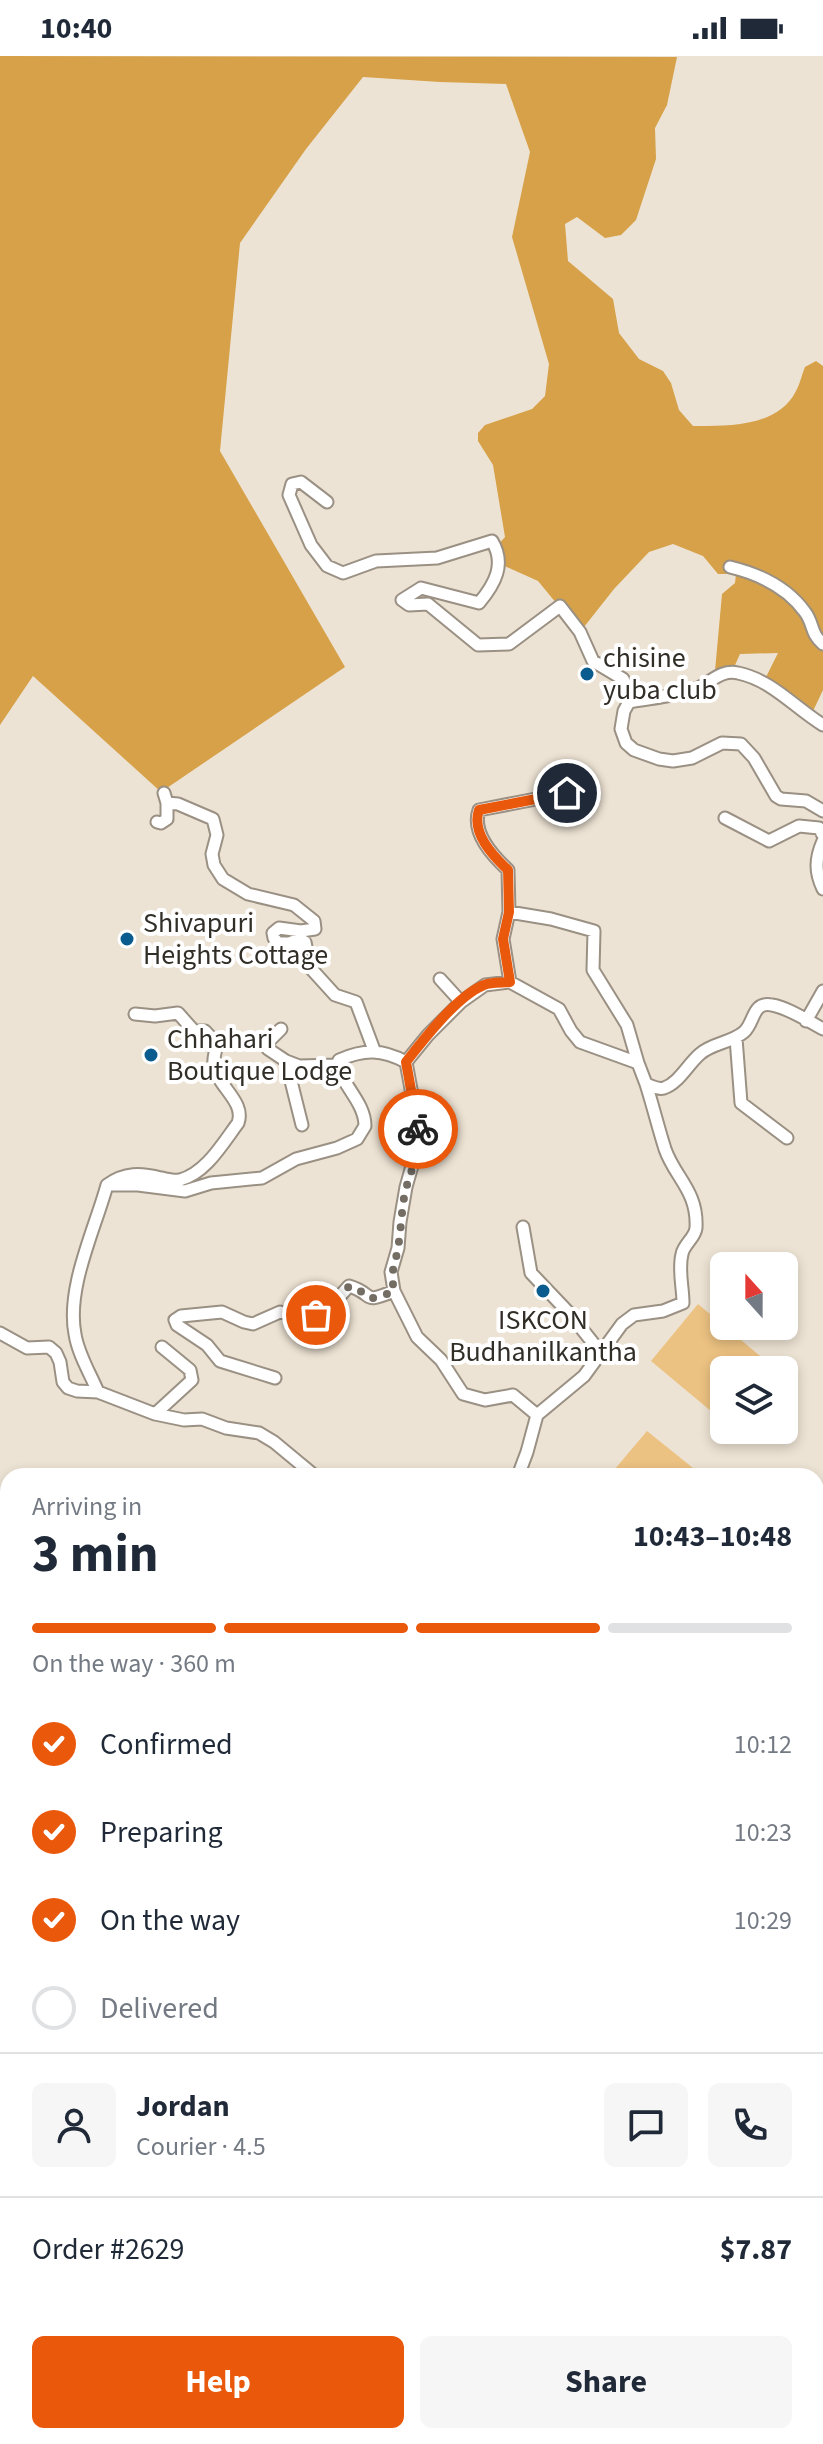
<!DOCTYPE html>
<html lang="en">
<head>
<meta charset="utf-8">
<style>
	:root { --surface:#fff; --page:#f6f6f7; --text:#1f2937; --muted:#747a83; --line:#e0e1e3; --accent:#ea580c }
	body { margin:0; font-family:"Source Sans 3",sans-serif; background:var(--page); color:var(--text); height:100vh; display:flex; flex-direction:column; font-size:30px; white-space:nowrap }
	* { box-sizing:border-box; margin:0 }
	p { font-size:26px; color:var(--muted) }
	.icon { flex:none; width:44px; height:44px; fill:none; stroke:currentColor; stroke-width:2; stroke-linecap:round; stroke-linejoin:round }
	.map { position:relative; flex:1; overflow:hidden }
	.drawer { position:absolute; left:0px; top:1412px; width:824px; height:976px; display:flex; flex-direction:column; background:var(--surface); border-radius:24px 24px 0 0; box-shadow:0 4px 12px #0003 }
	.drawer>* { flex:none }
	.needle { width:52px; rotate:339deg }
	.tools { position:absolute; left:710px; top:1196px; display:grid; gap:16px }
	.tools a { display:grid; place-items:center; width:88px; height:88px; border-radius:12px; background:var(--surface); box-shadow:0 4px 12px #0003; font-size:40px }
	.pin { position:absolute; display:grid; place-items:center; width:68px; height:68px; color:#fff; margin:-34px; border:4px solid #fff; border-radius:50%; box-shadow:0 2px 8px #0007 }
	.courier { position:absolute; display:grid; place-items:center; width:80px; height:80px; margin:-40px; border:6px solid #ea580c; border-radius:50%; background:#fff; color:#222; box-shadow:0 2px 10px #0007 }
	.headline em { font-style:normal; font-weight:700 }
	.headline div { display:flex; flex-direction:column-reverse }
	.headline { display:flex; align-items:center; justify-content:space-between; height:136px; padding:0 32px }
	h1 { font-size:52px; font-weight:700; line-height:60px }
	.bar { display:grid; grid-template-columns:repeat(4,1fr); gap:12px 8px; align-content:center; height:96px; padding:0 32px }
	.bar i { height:10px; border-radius:6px; background:var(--line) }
	.bar .on { background:var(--accent) }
	.bar p { grid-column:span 4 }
	.line { display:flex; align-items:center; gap:20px; padding:0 32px; border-top:2px solid var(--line) }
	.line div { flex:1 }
	.round { display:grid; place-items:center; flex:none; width:84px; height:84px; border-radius:12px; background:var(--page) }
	ol { padding:0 32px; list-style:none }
	li { display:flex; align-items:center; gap:24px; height:88px }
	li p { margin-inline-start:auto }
	li .icon { padding:8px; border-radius:50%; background:var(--accent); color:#fff; stroke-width:4 }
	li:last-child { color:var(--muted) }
	li i { width:44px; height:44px; border:4px solid var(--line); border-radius:50% }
	.cta { display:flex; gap:16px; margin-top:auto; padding:16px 32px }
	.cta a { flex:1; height:92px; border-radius:12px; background:var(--accent); color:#fff; font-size:32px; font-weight:700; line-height:92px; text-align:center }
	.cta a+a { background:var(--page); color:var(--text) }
	.status { display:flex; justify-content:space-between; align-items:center; height:56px; padding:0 40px; background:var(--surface); direction:ltr }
	.status svg { height:22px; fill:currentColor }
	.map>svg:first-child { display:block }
	.green { fill:#ecc282 }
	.forest { fill:#d6a148 }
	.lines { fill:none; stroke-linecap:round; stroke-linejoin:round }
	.river { stroke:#4fa2e1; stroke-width:16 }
	.minor-casing { stroke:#9a9083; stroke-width:15 }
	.major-casing { stroke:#fff; stroke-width:18 }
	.minor { stroke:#fff; stroke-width:11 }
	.major { stroke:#cbe6fd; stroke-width:14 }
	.done { stroke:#736d64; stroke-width:8; stroke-dasharray:0 14.4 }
	.route { stroke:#ea580c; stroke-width:10 }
	.poi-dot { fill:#0b5c8e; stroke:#fff; stroke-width:3 }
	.labels { text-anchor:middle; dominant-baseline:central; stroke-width:8; stroke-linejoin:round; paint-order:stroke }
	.poi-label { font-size:28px; fill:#312d27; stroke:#fff; text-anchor:start }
</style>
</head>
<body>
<div class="status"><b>10:40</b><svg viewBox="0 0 49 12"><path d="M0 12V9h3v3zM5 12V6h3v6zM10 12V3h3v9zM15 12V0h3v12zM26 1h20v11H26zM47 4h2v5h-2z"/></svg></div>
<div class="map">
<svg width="823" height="2388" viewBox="0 0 823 2388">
	<rect width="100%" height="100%" fill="#ede3d4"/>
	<path class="green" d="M 698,1248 L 777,1314 L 724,1314 L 724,1366 L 651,1305 Z
		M 647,1375 L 703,1420 L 609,1420 Z"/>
	<path class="forest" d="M 0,0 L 677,1 L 667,49 L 655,72 L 656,103 L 636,164 L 621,179 L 605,182 L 577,161 L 565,168 L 568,205 L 613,243 L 619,277 L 639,303 L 663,315 L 671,327 L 679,354 L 693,370 C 729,370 778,371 796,335 C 800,328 802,318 805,311 L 816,305 L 823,310 L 823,634 L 813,655 L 804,662 L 776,639 L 760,633 L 778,597 L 740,598 L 731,618 L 715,615 L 722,538 L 735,527 L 736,518 L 718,518 L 703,500 L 673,488 L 649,496 L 614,533 L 580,576 L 538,525 L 498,507 L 496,491 L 505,481 L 493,409 L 478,385 L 478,377 L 485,369 L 532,353 L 545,340 L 549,308 L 512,181 L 530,96 L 506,28 L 440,26 L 363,21 L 306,93 L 240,187 L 220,395 L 345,611 L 161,736 L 33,620 L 0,669 Z
		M 0,2240 L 8,2244 L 8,2380 L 574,2380 L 574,2388 L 0,2388 Z"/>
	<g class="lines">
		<path class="river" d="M 600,2388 L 604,2380"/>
		<defs>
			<path id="minor" d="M 327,446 L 301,426 L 292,428 L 289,439 L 311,489 L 327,510 L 343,517 L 376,505 L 437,502 L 492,485 C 506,508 495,528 479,547 L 421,532 L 402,544 L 409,549 L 428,548 L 478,589 L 509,588 L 560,550 L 580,576 L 593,605 L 623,623 L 629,635 L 629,646 C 650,642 679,640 698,632 C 711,626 722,613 738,617 C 772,624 795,652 823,669
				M 730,511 C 759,518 787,531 805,556 C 814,568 810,577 823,588
				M 629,646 L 624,655 L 621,673 L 626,687 L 634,694 L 659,703 L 673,705 L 692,702 L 722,687 L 741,688 L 754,702 L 776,740 L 781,743 L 806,745 L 823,755
				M 164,737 L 167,747 L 178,748 L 213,763 L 217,779 L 212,798 L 214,809 L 223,823 L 248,838 L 294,849 L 314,865 L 315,873 L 301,875 L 279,872 L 273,877 L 274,882 L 278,887 L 289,887 L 299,883 L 305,886 L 306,891 L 296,896 L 335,939 L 356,946 L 374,994
				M 725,762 L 769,785 L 799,770 L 819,772 L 823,779
				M 157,766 L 161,767 L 167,763 L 167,747
				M 823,785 C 815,803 815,816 823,833
				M 509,856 L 551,863 L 594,875 L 593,914 L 627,969 L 638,1007
				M 440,923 L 461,946
				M 510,926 L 503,883 L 509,856 L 508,814 C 493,800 471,777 479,754 L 567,737
				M 135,958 L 155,960 L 178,957 L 194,975 L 205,975 L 217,988 C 216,994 213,1002 214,1008 C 216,1030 246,1045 238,1067 C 223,1087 206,1117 180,1124 C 174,1125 167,1123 161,1122 C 141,1117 125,1116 107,1129 L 138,1129 L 185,1135 L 211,1127 L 262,1122 L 296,1103 L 337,1092 L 357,1083 L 365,1070 C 365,1047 343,1030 337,1009 L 339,1004 C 364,993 382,993 406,1006
				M 806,965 L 823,935
				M 281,973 L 266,988 L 268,993 L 286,1005
				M 736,982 L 741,1047 L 787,1082
				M 302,1069 L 286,1005 L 299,1010 L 337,1009
				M 523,1171 L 531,1217 L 570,1258 L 601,1297
				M 0,1277 L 27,1292 L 49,1291 L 56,1297 L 60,1306 L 63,1326 L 68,1332 L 77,1335 L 98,1336 L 155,1358 L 184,1364 L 202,1363 L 226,1372 L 259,1377 L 274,1386 L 315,1420
				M 275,1322 L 220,1305 L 207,1289 L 177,1269 L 175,1264 L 181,1260 L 222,1256 L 244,1266 L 253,1268 L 280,1256 L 304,1262 L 316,1259 L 331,1250 L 349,1230 C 376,1238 360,1249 394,1235
				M 98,1336 C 90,1317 78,1298 75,1278 C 66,1232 95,1173 107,1129
				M 155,1358 L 192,1324 L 190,1314 L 162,1291
				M 537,1359 L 584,1320 L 622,1268 L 634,1259 L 663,1255 L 683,1247 C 683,1231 678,1214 682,1198 C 684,1188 695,1182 696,1172 C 698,1135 675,1122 665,1093 C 658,1071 653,1050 646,1028
				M 518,1420 L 527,1396 L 537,1359 L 513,1339 L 485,1344 L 463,1338 L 441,1304 L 417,1281 L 394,1235 L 391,1216 L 398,1192 L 400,1166 L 406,1131 L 420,1082 L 406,1006 L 428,979 L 461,946 L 485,929 L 510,926 L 559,953 L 571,975 L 580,986 L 638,1007 L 646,1028 C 652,1030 657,1034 664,1032 C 679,1027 688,1008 700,998 C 712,987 731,987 744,976 C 755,966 752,945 772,949 C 789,952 808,965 823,973
				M 0,1652 L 8,1652
				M 0,1719 L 8,1727
				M 816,1851 L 823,1860
				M 0,1915 L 8,1924
				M 816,1930 L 823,1935
				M 0,1981 L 8,1997
				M 0,2032 L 8,2033
				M 816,2081 L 823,2089
				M 816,2165 L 823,2163
				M 0,2231 L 8,2232
				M 816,2333 L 823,2334
				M 82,2380 L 83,2388
				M 675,2380 L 677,2388"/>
			<path id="major" d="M 816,1723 L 823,1726"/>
		</defs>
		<use href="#minor" class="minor-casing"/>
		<use href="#major" class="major-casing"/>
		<use href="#minor" class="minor"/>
		<use href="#major" class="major"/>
	</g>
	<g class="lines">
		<path class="done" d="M 316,1259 L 339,1244 L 349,1230 C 376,1239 361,1249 394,1235 C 390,1212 395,1212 398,1191 C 402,1170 401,1149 407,1129 C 412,1111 422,1092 418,1073"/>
		<path class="route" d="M 418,1073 L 406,1006 C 423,984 458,939 484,929 C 491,926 503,927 510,926 L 503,883 L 509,856 L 508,814 C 493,800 471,777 479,754 L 567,737"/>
	</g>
	<g class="poi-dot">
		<circle cx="587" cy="618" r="8"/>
		<circle cx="127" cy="883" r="8"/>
		<circle cx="151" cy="999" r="8"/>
		<circle cx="543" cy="1235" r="8"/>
	</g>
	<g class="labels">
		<g class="poi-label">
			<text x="603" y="602">chisine<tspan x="603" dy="32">yuba club</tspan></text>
			<text x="143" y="867">Shivapuri<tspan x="143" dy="32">Heights Cottage</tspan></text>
			<text x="167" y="983">Chhahari<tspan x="167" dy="32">Boutique Lodge</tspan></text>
			<text x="543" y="1264" text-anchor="middle">ISKCON<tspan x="543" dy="32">Budhanilkantha</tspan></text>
		</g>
	</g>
</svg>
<div class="tools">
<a><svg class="needle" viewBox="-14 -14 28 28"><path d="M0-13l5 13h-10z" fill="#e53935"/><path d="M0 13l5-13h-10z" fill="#747a83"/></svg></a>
<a><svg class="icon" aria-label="layers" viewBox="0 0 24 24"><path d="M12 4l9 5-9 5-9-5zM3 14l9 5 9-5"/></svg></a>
</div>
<div class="pin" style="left:316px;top:1259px;background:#ea580c"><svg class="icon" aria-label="bag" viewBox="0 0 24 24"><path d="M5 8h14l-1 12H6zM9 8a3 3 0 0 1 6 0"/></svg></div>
<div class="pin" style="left:567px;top:737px;background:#1f2937"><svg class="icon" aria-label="home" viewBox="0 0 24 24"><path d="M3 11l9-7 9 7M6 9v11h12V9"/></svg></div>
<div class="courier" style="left:418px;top:1073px"><svg class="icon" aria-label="bike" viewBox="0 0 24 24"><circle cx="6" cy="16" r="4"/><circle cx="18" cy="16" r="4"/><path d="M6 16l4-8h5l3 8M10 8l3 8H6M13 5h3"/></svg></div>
<section class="drawer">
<div class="headline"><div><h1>3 min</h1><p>Arriving in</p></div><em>10:43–10:48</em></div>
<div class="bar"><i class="on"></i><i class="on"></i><i class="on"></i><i></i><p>On the way · 360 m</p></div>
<ol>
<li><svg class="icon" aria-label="check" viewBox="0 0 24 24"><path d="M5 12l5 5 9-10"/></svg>Confirmed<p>10:12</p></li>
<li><svg class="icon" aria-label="check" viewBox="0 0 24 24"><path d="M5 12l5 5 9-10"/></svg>Preparing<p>10:23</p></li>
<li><svg class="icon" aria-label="check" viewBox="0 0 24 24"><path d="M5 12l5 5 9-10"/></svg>On the way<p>10:29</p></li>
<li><i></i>Delivered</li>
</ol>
<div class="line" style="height:144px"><a class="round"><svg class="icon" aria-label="person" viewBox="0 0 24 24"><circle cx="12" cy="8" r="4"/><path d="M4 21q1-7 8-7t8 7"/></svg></a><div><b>Jordan</b><p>Courier · 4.5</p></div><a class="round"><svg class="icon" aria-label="chat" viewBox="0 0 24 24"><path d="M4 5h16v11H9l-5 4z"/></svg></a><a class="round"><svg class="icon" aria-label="phone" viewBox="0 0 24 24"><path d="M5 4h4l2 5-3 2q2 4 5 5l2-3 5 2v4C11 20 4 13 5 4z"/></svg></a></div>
<div class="line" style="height:104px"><div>Order #2629</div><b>$7.87</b></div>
<div class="cta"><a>Help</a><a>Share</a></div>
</section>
</div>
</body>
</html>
